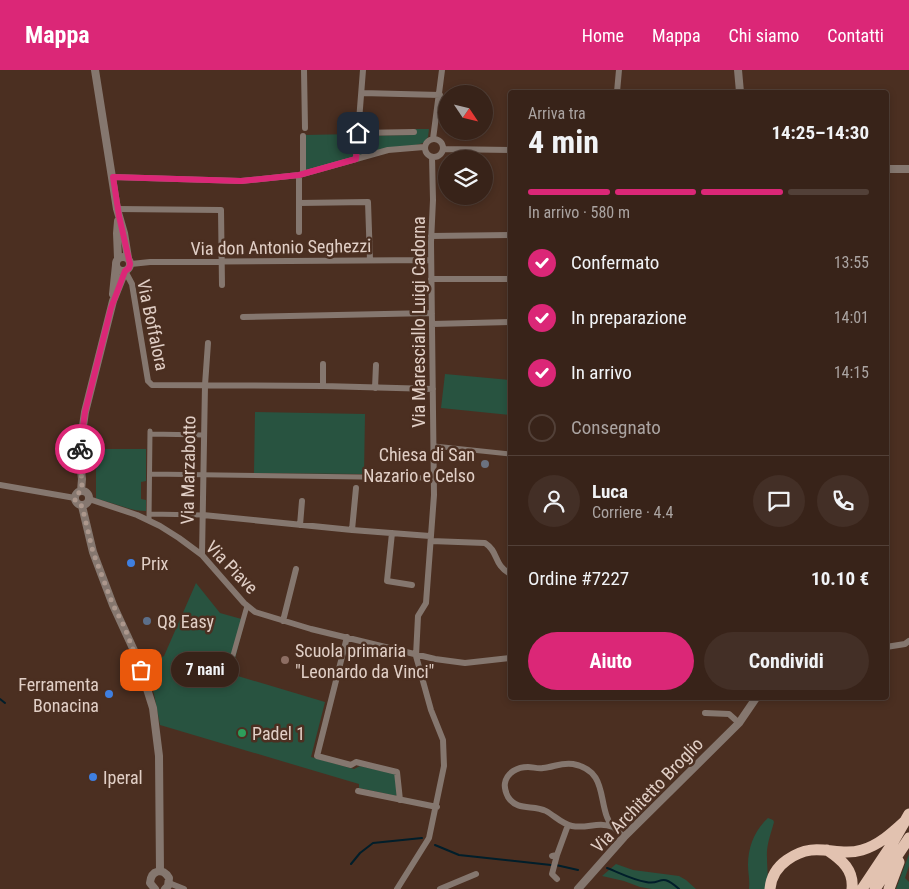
<!DOCTYPE html>
<html lang="it">
<head>
<meta charset="utf-8">
<style>
	:root { --surface:#382319; --page:#432f26; --text:#f1f3f6; --muted:#aba4a2; --line:#524038; --accent:#db2777 }
	body { margin:0; font-family:"Roboto Condensed",sans-serif; background:var(--page); color:var(--text); height:100vh; display:flex; flex-direction:column; font-size:19px; white-space:nowrap }
	* { box-sizing:border-box; margin:0 }
	p { font-size:16px; color:var(--muted) }
	.icon { flex:none; width:28px; height:28px; fill:none; stroke:currentColor; stroke-width:2; stroke-linecap:round; stroke-linejoin:round }
	.map { position:relative; flex:1; overflow:hidden }
	.side { position:absolute; left:508px; top:20px; width:381px; height:610px; display:flex; flex-direction:column; background:var(--surface); border-radius:5px; box-shadow:0 2px 8px #0003,0 0 0 1px var(--line) }
	.side>* { flex:none }
	.needle { width:32px; rotate:125deg }
	.buttons { position:absolute; left:438px; top:15px; display:grid; gap:10px }
	.buttons a { display:grid; place-items:center; width:55px; height:55px; border-radius:50%; background:var(--surface); box-shadow:0 2px 8px #0003,0 0 0 1px var(--line); font-size:25px }
	.pin { position:absolute; display:grid; place-items:center; width:42px; height:42px; color:#fff; margin:-21px; border-radius:10px; box-shadow:0 2px 8px #0006 }
	.courier { position:absolute; display:grid; place-items:center; width:50px; height:50px; margin:-25px; border:4px solid #db2777; border-radius:50%; background:#fff; color:#222; box-shadow:0 1px 6px #0007 }
	.bubble { position:absolute; height:35px; border-radius:18px; background:var(--surface); box-shadow:0 2px 8px #0003,0 0 0 1px var(--line); font-size:16px; font-weight:700; line-height:35px; text-align:center }
	.summary em { font-style:normal; font-weight:700 }
	.summary div { display:flex; flex-direction:column-reverse }
	.summary { display:flex; align-items:center; justify-content:space-between; height:85px; padding:0 20px }
	h1 { font-size:32px; font-weight:700; line-height:38px }
	.bar { display:grid; grid-template-columns:repeat(4,1fr); gap:8px 5px; align-content:center; height:60px; padding:0 20px }
	.bar i { height:6px; border-radius:4px; background:var(--line) }
	.bar .active { background:var(--accent) }
	.bar p { grid-column:span 4 }
	.line { display:flex; align-items:center; gap:12px; padding:0 20px; border-top:1px solid var(--line) }
	.line div { flex:1 }
	.round { display:grid; place-items:center; flex:none; width:52px; height:52px; border-radius:26px; background:var(--page) }
	ol { padding:0 20px; list-style:none }
	li { display:flex; align-items:center; gap:15px; height:55px }
	li p { margin-inline-start:auto }
	li .icon { padding:5px; border-radius:50%; background:var(--accent); color:#fff; stroke-width:4 }
	li:last-child { color:var(--muted) }
	li i { width:28px; height:28px; border:2px solid var(--line); border-radius:50% }
	.action { display:flex; gap:10px; margin-top:auto; padding:10px 20px }
	.action a { flex:1; height:58px; border-radius:30px; background:var(--accent); color:#fff; font-size:20px; font-weight:700; line-height:58px; text-align:center }
	.action a+a { background:var(--page); color:var(--text) }
	header { display:flex; align-items:center; gap:30px; box-sizing:border-box; height:70px; padding:0 25px; background:var(--accent); color:#fff }
	header strong { font-size:24px }
	nav { display:flex; gap:28px; margin-inline-start:auto; font-size:18px }
	.map>svg:first-child { display:block }
	.green { fill:#285340 }
	.lines { fill:none; stroke-linecap:round; stroke-linejoin:round }
	.stream { stroke:#011e2a; stroke-width:2 }
	.pedestrian { stroke:#85776f; stroke-width:5 }
	.minor { stroke:#85776f; stroke-width:6 }
	.tertiary { stroke:#85776f; stroke-width:8 }
	.trunk { stroke:#e2c2b0; stroke-width:11 }
	.done { stroke:#ac978c; stroke-width:5; stroke-dasharray:0 9 }
	.route { stroke:#db2777; stroke-width:6 }
	.worship-dot { fill:#6b7280; stroke:#4b2f21; stroke-width:2 }
	.shop-dot { fill:#3f7fe0; stroke:#4b2f21; stroke-width:2 }
	.service-dot { fill:#5c6f8a; stroke:#4b2f21; stroke-width:2 }
	.education-dot { fill:#8d6e63; stroke:#4b2f21; stroke-width:2 }
	.leisure-dot { fill:#2e9e5b; stroke:#4b2f21; stroke-width:2 }
	.labels { text-anchor:middle; dominant-baseline:central; stroke-width:5; stroke-linejoin:round; paint-order:stroke }
	.street-label { font-size:18px; fill:#e1cfc6; stroke:#4b2f21 }
	.poi-label { font-size:18px; fill:#e1cfc6; stroke:#4b2f21; text-anchor:start }
</style>
</head>
<body>
<header>
<strong>Mappa</strong>
<nav><a>Home</a><a>Mappa</a><a>Chi siamo</a><a>Contatti</a></nav>
</header>
<div class="map">
<svg width="909" height="819" viewBox="0 0 909 819">
	<rect width="100%" height="100%" fill="#4b2f21"/>
	<path class="green" d="M 415,59 L 429,59 L 428,67 L 423,73 L 416,75 L 390,78 L 305,100 L 305,65 L 354,64 L 354,66 L 414,65 Z
		M 445,304 L 510,310 L 510,345 L 441,338 Z
		M 255,342 L 365,344 L 364,404 L 254,403 Z
		M 96,379 L 146,379 L 146,411 L 141,412 L 141,429 L 146,430 L 146,441 C 128,441 114,432 96,429 Z
		M 196,513 L 220,543 L 245,550 L 231,604 L 325,632 L 311,687 L 354,699 L 360,696 L 395,704 L 397,726 L 359,718 L 359,714 L 160,655 L 154,624 L 145,595 L 164,586 Z
		M 768,748 L 773,750 L 774,752 C 771,764 766,775 767,788 C 767,800 769,806 766,819 L 749,819 C 750,810 748,803 748,795 C 748,776 755,760 768,748 Z
		M 909,784 L 909,796 L 905,808 L 909,812 L 909,819 L 896,819 Z
		M 616,794 L 633,800 L 679,806 L 686,810 L 696,819 L 652,819 L 640,817 L 624,811 L 602,806 Z"/>
	<g class="lines">
		<path class="stream" d="M 0,629 L 5,633
			M 435,775 L 459,785 L 551,795
			M 351,794 L 360,783 L 373,773 L 422,768
			M 556,795 L 578,800
			M 607,798 C 620,803 633,810 646,812 C 662,816 659,801 679,819"/>
		<path class="pedestrian" d="M 150,364 L 204,365
			M 434,376 L 510,384
			M 150,404 L 434,408
			M 149,444 L 203,445
			M 149,450 L 150,361
			M 228,603 L 247,536"/>
		<path class="minor" d="M 304,0 L 305,58
			M 617,22 L 619,0
			M 362,23 L 440,25
			M 358,63 L 414,62
			M 303,66 L 303,103
			M425 78a9 9 0 1 1 18 0a9 9 0 1 1-18 0Z
			M 433,69 L 442,0
			M 443,79 L 510,80
			M 356,89 L 363,0
			M 113,107 L 241,111 L 299,105 L 388,80 L 424,77
			M 299,133 L 368,132 L 370,190
			M 117,139 L 221,140 L 222,215
			M 299,162 L 299,105
			M 431,166 L 510,165
			M 131,194 L 150,192 L 431,190
			M 125,201 L 132,214 L 148,311 L 152,315 L 323,316 L 433,319
			M 431,209 L 510,209
			M 243,247 L 432,243
			M 432,254 L 510,252
			M 323,316 L 323,294
			M 375,318 L 376,295
			M 0,415 L 75,428
			M 89,429 L 137,445 L 160,456 L 179,468 L 202,485 L 244,533 L 255,542 L 311,559 L 435,589 L 465,593 L 510,588
			M 203,445 L 352,460 L 430,466
			M 300,455 L 302,431
			M 352,460 L 356,418
			M 392,463 L 387,511 L 412,515
			M 431,471 L 485,473 C 499,482 493,494 510,504
			M 202,485 L 205,315 L 208,273
			M 283,551 L 296,499
			M 347,567 L 317,686 L 351,695 L 356,692 L 397,702 L 400,730
			M 886,577 L 905,574 L 909,571
			M 705,643 L 729,644 L 739,653
			M 358,721 L 437,737
			M 613,757 C 597,751 588,759 572,756 C 562,754 555,746 546,741 C 533,734 518,742 508,727 C 506,723 504,718 505,713 C 507,702 518,697 528,697 C 533,697 538,699 543,698 C 554,697 562,692 573,694 C 605,700 599,726 607,747 C 610,756 618,761 624,767
			M 557,785 L 552,804 L 557,809
			M 552,786 L 557,785 L 568,755
			M 169,813 L 184,819
			M 397,819 L 429,768 L 444,696 L 443,670 L 431,640 L 416,586 L 418,546 L 426,533 L 434,425 L 431,172 L 433,130 L 432,87
			M 440,819 L 476,804"/>
		<path class="tertiary" d="M 95,0 L 117,139 L 124,163 L 128,188
			M 738,0 L 740,22
			M 886,99 L 909,99
			M116 194a7 7 0 1 1 14 0a7 7 0 1 1-14 0Z
			M 118,188 L 117,163 L 118,151
			M 113,224 L 116,195
			M75 428a7 7 0 1 1 14 0a7 7 0 1 1-14 0Z
			M 81,421 L 82,409 L 79,384 L 85,342 L 113,231 L 125,201
			M 82,436 L 93,482 L 113,535 L 137,587 L 153,638 L 159,686 L 160,801
			M 155,819 L 150,813 C 151,800 163,797 169,808 L 168,816 L 165,819
			M 578,819 L 624,767 L 739,653 L 756,628"/>
		<path class="trunk" d="M 827,780 C 842,790 854,800 852,819
			M 770,819 C 771,807 777,797 787,790 C 816,769 835,788 862,780 C 879,775 892,763 904,752
			M 862,819 L 892,774 L 909,744
			M 875,819 L 909,768
			M 889,819 L 899,792"/>
	</g>
	<g class="lines">
		<path class="done" d="M 80,379 L 82,417 L 81,421 L 75,426 C 74,431 77,435 82,436 L 93,482 L 113,535 L 124,556 L 141,600"/>
		<path class="route" d="M 80,379 L 85,342 L 111,238 L 125,201 L 129,198 L 130,194 L 119,146 L 113,107 L 241,111 L 299,105 L 356,89 L 358,63"/>
	</g>
	<circle class="worship-dot" cx="485" cy="394" r="5"/>
	<g class="shop-dot">
		<circle cx="131" cy="493" r="5"/>
		<circle cx="109" cy="624" r="5"/>
		<circle cx="93" cy="707" r="5"/>
	</g>
	<circle class="service-dot" cx="147" cy="551" r="5"/>
	<circle class="education-dot" cx="285" cy="590" r="5"/>
	<circle class="leisure-dot" cx="242" cy="663" r="5"/>
	<g class="labels">
		<g class="street-label">
			<text transform="translate(281 177) rotate(-1)">Via don Antonio Seghezzi</text>
			<text transform="translate(418 252) rotate(-90)">Via Maresciallo Luigi Cadorna</text>
			<text transform="translate(153 255) rotate(78)">Via Boffalora</text>
			<text transform="translate(188 400) rotate(-89)">Via Marzabotto</text>
			<text transform="translate(232 497) rotate(46)">Via Piave</text>
			<text transform="translate(647 725) rotate(-46)">Via Architetto Broglio</text>
		</g>
		<g class="poi-label">
			<text x="475" y="384" text-anchor="end">Chiesa di San<tspan x="475" dy="21">Nazario e Celso</tspan></text>
			<text x="141" y="493">Prix</text>
			<text x="157" y="551">Q8 Easy</text>
			<text x="295" y="580">Scuola primaria<tspan x="295" dy="21">"Leonardo da Vinci"</tspan></text>
			<text x="99" y="614" text-anchor="end">Ferramenta<tspan x="99" dy="21">Bonacina</tspan></text>
			<text x="252" y="663">Padel 1</text>
			<text x="103" y="707">Iperal</text>
		</g>
	</g>
</svg>
<div class="buttons">
<a><svg class="needle" viewBox="-14 -14 28 28"><path d="M0-13l5 13h-10z" fill="#e53935"/><path d="M0 13l5-13h-10z" fill="#aba4a2"/></svg></a>
<a><svg class="icon" aria-label="layers" viewBox="0 0 24 24"><path d="M12 4l9 5-9 5-9-5zM3 14l9 5 9-5"/></svg></a>
</div>
<div class="pin" style="left:141px;top:600px;background:#ea580c"><svg class="icon" aria-label="bag" viewBox="0 0 24 24"><path d="M5 8h14l-1 12H6zM9 8a3 3 0 0 1 6 0"/></svg></div>
<div class="pin" style="left:358px;top:63px;background:#1f2937"><svg class="icon" aria-label="home" viewBox="0 0 24 24"><path d="M3 11l9-7 9 7M6 9v11h12V9"/></svg></div>
<div class="courier" style="left:80px;top:379px"><svg class="icon" aria-label="bike" viewBox="0 0 24 24"><circle cx="6" cy="16" r="4"/><circle cx="18" cy="16" r="4"/><path d="M6 16l4-8h5l3 8M10 8l3 8H6M13 5h3"/></svg></div>
<div class="bubble" style="left:171px;top:582px;width:68px">7 nani</div>
<section class="side">
<div class="summary"><div><h1>4 min</h1><p>Arriva tra</p></div><em>14:25–14:30</em></div>
<div class="bar"><i class="active"></i><i class="active"></i><i class="active"></i><i></i><p>In arrivo · 580 m</p></div>
<ol>
<li><svg class="icon" aria-label="check" viewBox="0 0 24 24"><path d="M5 12l5 5 9-10"/></svg>Confermato<p>13:55</p></li>
<li><svg class="icon" aria-label="check" viewBox="0 0 24 24"><path d="M5 12l5 5 9-10"/></svg>In preparazione<p>14:01</p></li>
<li><svg class="icon" aria-label="check" viewBox="0 0 24 24"><path d="M5 12l5 5 9-10"/></svg>In arrivo<p>14:15</p></li>
<li><i></i>Consegnato</li>
</ol>
<div class="line" style="height:90px"><a class="round"><svg class="icon" aria-label="person" viewBox="0 0 24 24"><circle cx="12" cy="8" r="4"/><path d="M4 21q1-7 8-7t8 7"/></svg></a><div><b>Luca</b><p>Corriere · 4.4</p></div><a class="round"><svg class="icon" aria-label="chat" viewBox="0 0 24 24"><path d="M4 5h16v11H9l-5 4z"/></svg></a><a class="round"><svg class="icon" aria-label="phone" viewBox="0 0 24 24"><path d="M5 4h4l2 5-3 2q2 4 5 5l2-3 5 2v4C11 20 4 13 5 4z"/></svg></a></div>
<div class="line" style="height:65px"><div>Ordine #7227</div><b>10.10 €</b></div>
<div class="action"><a>Aiuto</a><a>Condividi</a></div>
</section>
</div>
</body>
</html>
